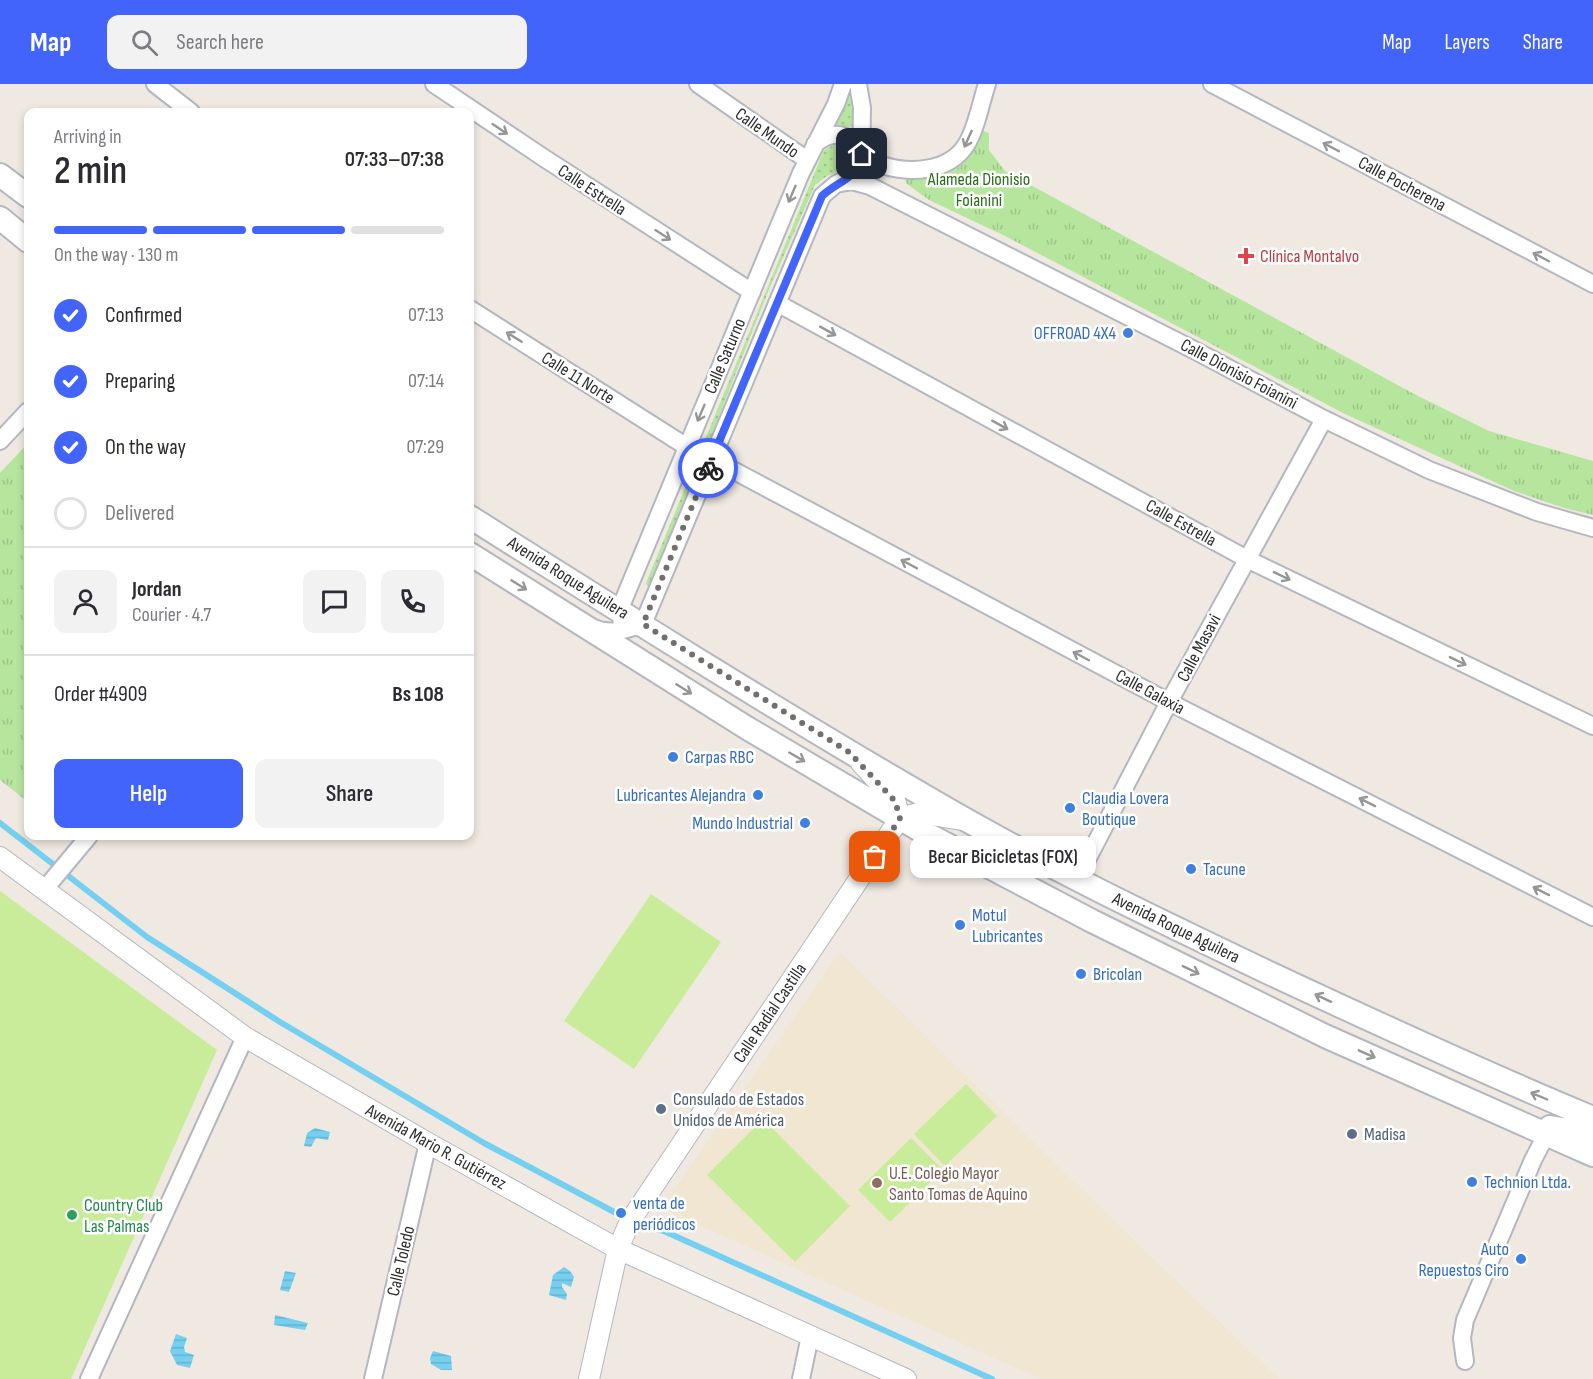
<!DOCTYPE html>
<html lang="en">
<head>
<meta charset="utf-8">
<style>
	:root { --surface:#fff; --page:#f2f2f3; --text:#2b2b33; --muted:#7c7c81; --line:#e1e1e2; --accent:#4264fb }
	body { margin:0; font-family:"Sofia Sans Condensed",sans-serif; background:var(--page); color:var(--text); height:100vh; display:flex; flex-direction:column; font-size:22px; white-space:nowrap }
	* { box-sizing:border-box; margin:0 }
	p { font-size:20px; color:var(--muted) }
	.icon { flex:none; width:33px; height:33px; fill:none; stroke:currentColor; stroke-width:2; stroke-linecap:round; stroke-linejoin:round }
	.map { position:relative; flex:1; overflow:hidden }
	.panel { position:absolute; left:24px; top:24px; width:450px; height:732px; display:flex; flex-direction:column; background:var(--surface); border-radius:12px; box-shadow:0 3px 9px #0003 }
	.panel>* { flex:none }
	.pin { position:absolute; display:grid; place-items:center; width:51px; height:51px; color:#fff; margin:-26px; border-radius:12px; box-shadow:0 3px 9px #0006 }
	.courier { position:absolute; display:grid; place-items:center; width:60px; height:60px; margin:-30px; border:4px solid #4264fb; border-radius:50%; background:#fff; color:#222; box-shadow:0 2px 8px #0007 }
	.bubble { position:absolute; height:42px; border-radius:12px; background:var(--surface); box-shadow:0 3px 9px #0003; font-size:20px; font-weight:600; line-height:42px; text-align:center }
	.overview em { font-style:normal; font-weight:600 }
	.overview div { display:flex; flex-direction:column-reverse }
	.overview { display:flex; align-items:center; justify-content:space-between; height:102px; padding:0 30px }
	h1 { font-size:39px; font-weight:600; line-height:45px }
	.bar { display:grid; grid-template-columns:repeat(4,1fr); gap:9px 6px; align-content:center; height:72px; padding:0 30px }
	.bar i { height:8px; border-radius:4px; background:var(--line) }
	.bar .selected { background:var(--accent) }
	.bar p { grid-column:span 4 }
	.line { display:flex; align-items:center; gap:15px; padding:0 30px; border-top:2px solid var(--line) }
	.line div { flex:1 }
	.round { display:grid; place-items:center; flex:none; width:63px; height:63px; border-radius:12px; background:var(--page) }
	ol { padding:0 30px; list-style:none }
	li { display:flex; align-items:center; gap:18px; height:66px }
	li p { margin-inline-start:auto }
	li .icon { padding:6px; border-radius:50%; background:var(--accent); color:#fff; stroke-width:4 }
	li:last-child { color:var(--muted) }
	li i { width:33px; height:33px; border:3px solid var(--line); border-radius:50% }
	.action { display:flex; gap:12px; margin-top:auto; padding:12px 30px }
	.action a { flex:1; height:69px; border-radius:12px; background:var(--accent); color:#fff; font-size:24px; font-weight:600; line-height:69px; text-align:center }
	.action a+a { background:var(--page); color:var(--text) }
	header { display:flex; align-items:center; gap:36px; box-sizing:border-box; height:84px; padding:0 30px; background:var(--accent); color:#fff }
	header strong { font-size:28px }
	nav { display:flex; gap:33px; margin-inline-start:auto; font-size:21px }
	.search { width:420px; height:54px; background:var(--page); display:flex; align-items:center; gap:15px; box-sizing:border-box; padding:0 21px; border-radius:12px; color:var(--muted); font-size:22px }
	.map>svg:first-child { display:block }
	.education { fill:#f0e6d1 }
	.grass { fill:url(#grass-dots) }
	.park { fill:url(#park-tufts) }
	.pitch { fill:#c9ec9a }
	.water { fill:url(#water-rules) }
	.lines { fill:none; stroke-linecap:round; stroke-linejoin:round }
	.stream { stroke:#75cff0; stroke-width:6 }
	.minor-casing { stroke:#b4b7c1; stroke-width:20 }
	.tertiary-casing { stroke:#b4b7c1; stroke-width:22 }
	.secondary-casing { stroke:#b4b7c1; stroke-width:26 }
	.minor { stroke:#fff; stroke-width:16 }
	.tertiary { stroke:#fff; stroke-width:20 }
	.secondary { stroke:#fff; stroke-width:22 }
	.oneway { stroke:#969696 }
	.done { stroke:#726f6d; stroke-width:6; stroke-dasharray:0 10.8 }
	.route { stroke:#4264fb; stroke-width:8 }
	.health-dot { fill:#e0444e; stroke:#fff; stroke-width:2 }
	.shop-dot { fill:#3f7fe0; stroke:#fff; stroke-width:2 }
	.service-dot { fill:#5c6f8a; stroke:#fff; stroke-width:2 }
	.education-dot { fill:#8d6e63; stroke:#fff; stroke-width:2 }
	.leisure-dot { fill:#2e9e5b; stroke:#fff; stroke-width:2 }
	.labels { text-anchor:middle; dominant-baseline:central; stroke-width:5; stroke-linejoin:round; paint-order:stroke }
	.street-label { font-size:18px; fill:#2e2e2e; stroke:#fff }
	.park-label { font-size:18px; fill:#2c6e1b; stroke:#fff }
	.health-label { font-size:18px; fill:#be3a42; stroke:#fff; text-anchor:start }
	.shop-label { font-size:18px; fill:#366cbe; stroke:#fff; text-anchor:start }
	.service-label { font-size:18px; fill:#4e5e75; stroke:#fff; text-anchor:start }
	.education-label { font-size:18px; fill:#785e54; stroke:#fff; text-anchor:start }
	.leisure-label { font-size:18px; fill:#27864d; stroke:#fff; text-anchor:start }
</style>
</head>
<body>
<header>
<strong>Map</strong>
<div class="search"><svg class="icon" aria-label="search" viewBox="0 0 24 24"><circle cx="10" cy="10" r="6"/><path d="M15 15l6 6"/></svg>Search here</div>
<nav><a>Map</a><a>Layers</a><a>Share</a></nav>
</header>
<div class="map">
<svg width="1593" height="1295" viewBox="0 0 1593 1295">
	<defs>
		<pattern id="grass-dots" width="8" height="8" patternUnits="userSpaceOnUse" patternTransform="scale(1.5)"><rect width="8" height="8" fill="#b6e59e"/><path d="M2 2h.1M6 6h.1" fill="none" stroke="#9dc588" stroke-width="1.8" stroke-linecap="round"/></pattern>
		<pattern id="park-tufts" width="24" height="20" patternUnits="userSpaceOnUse" patternTransform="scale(1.5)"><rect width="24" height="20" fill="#b6e59e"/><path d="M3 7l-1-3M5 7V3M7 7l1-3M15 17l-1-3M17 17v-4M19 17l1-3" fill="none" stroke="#9dc588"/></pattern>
		<pattern id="water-rules" width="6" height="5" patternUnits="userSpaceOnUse" patternTransform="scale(1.5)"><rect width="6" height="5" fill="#75cff0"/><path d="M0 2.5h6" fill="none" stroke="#66b2ce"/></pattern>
	</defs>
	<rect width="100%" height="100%" fill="#efe9e1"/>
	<path class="education" d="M 840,868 L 1166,1187 L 1279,1295 L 1041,1295 L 661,1124 Z"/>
	<path class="grass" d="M 850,11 L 854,43 L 835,41 L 848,13 Z
		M 842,60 L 848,62 L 855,72 L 849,84 L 827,92 L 815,101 L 768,208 L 653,499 L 648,503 L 646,499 L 824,66 L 834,61 Z"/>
	<path class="park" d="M 980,46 L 989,49 L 989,66 L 1005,87 L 1416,311 L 1489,347 L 1593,377 L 1593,431 L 1564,424 L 1514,407 L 1345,330 L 1005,152 L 929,116 L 907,100 L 905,97 L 908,93 C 930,96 956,91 969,73 C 975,65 977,55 980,46 Z
		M 28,359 L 28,718 L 0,696 L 0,389 Z"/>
	<path class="pitch" d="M 0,807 L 217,966 L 71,1295 L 0,1295 Z
		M 651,810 L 721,858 L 634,985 L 564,937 Z
		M 966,1000 L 997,1032 L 945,1082 L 914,1050 Z
		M 763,1035 L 850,1122 L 795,1178 L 707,1091 Z
		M 911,1054 L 943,1086 L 890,1138 L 858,1106 Z"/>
	<path class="water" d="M 315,1044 L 330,1048 L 328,1056 L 316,1054 L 311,1063 L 304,1062 L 307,1049 Z
		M 564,1183 L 570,1187 L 574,1193 L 571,1203 L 562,1199 L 562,1203 L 567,1210 L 566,1216 L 549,1211 L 553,1191 Z
		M 285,1187 L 296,1189 L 289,1208 L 280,1206 Z
		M 275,1231 L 308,1239 L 305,1246 L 274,1241 Z
		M 176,1250 L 187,1254 L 184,1263 L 185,1268 L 194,1271 L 190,1284 L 177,1281 L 170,1267 Z
		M 433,1267 L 451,1272 L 452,1286 L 441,1286 L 431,1280 L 430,1274 Z"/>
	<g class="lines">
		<path class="stream" d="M 0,739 L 147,853 L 280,938 L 484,1059 L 618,1130
			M 644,1141 L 666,1148 L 992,1295"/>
		<defs>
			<path id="minor" d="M 155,0 L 191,28
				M 434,0 L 544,74 L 752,208
				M 698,0 L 807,76
				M 1212,0 L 1593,200
				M 815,60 C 836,43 852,51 864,73
				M 862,70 C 869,73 875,78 882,81 C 910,90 949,88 966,61 C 976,46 981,18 987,0
				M 836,100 L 852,97 L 870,102 L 1196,267 L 1324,335 L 1429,386 L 1537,428 L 1593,444
				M 777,219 L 1247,475 L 1593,642
				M 470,225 L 687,363
				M 0,357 L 28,327
				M 712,375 L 1169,618 L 1593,833
				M 622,538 L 619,527 L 801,89 L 836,20 L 843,0
				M 593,544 C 610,551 626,546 643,540 L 822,112 L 836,100 L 851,93 L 861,79 L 862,24 L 858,0
				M 1077,795 L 1169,618 L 1324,335
				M 44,806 L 89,752
				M 1465,1277 L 1462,1254 L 1465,1236 L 1533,1076 L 1546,1051
				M 89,1295 L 245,953
				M 373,1295 L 428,1059
				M 801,1295 L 810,1252"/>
			<path id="tertiary" d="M 861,679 L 895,716 L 900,734
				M 0,773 L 245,953 L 428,1059 L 618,1165 L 906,1295
				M 589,1295 L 618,1165 L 630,1137 L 900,734 L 919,729 L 962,736"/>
			<path id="secondary" d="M 0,91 L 28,112
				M 0,134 L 28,157
				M 470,433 C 625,531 781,629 940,721 C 1045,782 1156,835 1265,887 C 1374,938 1482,988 1593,1034
				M 470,470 L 747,644 L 925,749 L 1092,837 L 1325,952 L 1593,1071
				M 1550,1043 L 1593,1050"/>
		</defs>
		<use href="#minor" class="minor-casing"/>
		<use href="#tertiary" class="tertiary-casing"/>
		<use href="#secondary" class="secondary-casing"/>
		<use href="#minor" class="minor"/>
		<use href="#tertiary" class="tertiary"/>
		<use href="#secondary" class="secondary"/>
	</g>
	<defs><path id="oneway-shaft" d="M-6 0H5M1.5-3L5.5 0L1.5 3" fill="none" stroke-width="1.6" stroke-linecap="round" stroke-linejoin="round" transform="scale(1.5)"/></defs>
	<g class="oneway">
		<use href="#oneway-shaft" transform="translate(500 45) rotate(34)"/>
		<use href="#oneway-shaft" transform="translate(968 55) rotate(114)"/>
		<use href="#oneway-shaft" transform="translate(1331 63) rotate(-152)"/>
		<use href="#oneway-shaft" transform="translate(792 110) rotate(113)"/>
		<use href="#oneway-shaft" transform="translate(663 151) rotate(33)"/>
		<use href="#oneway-shaft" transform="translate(1541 173) rotate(-152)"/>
		<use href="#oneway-shaft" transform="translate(828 247) rotate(29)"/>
		<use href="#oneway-shaft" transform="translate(514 253) rotate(-148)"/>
		<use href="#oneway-shaft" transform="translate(701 329) rotate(113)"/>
		<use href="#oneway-shaft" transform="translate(1000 341) rotate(29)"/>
		<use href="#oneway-shaft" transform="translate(909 480) rotate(-152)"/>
		<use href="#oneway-shaft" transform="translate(1282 492) rotate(26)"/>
		<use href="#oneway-shaft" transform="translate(519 501) rotate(32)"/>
		<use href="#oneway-shaft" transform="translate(1081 572) rotate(-152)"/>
		<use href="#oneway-shaft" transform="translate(1458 577) rotate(26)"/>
		<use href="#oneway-shaft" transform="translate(684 605) rotate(32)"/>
		<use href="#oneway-shaft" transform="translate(797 673) rotate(30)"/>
		<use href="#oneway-shaft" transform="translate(1367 718) rotate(-153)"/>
		<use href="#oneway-shaft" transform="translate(1541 807) rotate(-153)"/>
		<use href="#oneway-shaft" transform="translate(1191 886) rotate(26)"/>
		<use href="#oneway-shaft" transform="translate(1323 914) rotate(-155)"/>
		<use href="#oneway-shaft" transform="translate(1367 970) rotate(24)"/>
		<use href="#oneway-shaft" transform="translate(1539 1012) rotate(-157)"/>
	</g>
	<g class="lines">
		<path class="done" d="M 708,384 L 643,540 L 849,668 L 895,717 L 900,734 L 875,773"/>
		<path class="route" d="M 708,384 L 822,112 C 838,97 859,94 862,70"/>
	</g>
	<path class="health-dot" d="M1243 163h6v6h6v6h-6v6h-6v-6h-6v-6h6z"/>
	<g class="shop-dot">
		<circle cx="1128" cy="249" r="6"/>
		<circle cx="673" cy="673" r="6"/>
		<circle cx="758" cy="711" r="6"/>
		<circle cx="1070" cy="724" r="6"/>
		<circle cx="805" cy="739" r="6"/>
		<circle cx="1191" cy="785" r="6"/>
		<circle cx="960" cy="841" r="6"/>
		<circle cx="1081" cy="890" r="6"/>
		<circle cx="1472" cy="1098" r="6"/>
		<circle cx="621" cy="1129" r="6"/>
		<circle cx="1521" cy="1175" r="6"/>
	</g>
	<g class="service-dot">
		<circle cx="661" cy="1025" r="6"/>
		<circle cx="1352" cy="1050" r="6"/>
	</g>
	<circle class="education-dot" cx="877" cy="1099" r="6"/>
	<circle class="leisure-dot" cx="72" cy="1131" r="6"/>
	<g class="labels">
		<g class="street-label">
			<text transform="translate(767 49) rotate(35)">Calle Mundo</text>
			<text transform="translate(1402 100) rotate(28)">Calle Pocherena</text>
			<text transform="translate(592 106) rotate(33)">Calle Estrella</text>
			<text transform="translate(725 272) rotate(-67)">Calle Saturno</text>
			<text transform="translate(1239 290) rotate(28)">Calle Dionisio Foianini</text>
			<text transform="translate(578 294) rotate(32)">Calle 11 Norte</text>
			<text transform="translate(1181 439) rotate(29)">Calle Estrella</text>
			<text transform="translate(568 494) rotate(32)">Avenida Roque Aguilera</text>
			<text transform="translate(1199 564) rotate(-62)">Calle Masavi</text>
			<text transform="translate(1150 608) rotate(28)">Calle Galaxia</text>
			<text transform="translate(1176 844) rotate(26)">Avenida Roque Aguilera</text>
			<text transform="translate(770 929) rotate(-56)">Calle Radial Castilla</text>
			<text transform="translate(436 1063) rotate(29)">Avenida Mario R. Gutiérrez</text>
			<text transform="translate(401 1177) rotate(-77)">Calle Toledo</text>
		</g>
		<g class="park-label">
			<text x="979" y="95">Alameda Dionisio<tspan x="979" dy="21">Foianini</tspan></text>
		</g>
		<g class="health-label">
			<text x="1260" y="172">Clínica Montalvo</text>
		</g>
		<g class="shop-label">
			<text x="1116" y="249" text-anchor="end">OFFROAD 4X4</text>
			<text x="685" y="673">Carpas RBC</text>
			<text x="746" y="711" text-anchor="end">Lubricantes Alejandra</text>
			<text x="1082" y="714">Claudia Lovera<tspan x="1082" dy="21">Boutique</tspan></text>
			<text x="793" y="739" text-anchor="end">Mundo Industrial</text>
			<text x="1203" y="785">Tacune</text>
			<text x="972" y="831">Motul<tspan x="972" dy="21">Lubricantes</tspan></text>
			<text x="1093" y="890">Bricolan</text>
			<text x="1484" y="1098">Technion Ltda.</text>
			<text x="633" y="1119">venta de<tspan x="633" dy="21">periódicos</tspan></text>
			<text x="1509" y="1165" text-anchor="end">Auto<tspan x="1509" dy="21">Repuestos Ciro</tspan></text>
		</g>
		<g class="service-label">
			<text x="673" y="1015">Consulado de Estados<tspan x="673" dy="21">Unidos de América</tspan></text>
			<text x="1364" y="1050">Madisa</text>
		</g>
		<g class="education-label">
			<text x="889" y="1089">U.E. Colegio Mayor<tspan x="889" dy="21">Santo Tomas de Aquino</tspan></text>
		</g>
		<g class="leisure-label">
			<text x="84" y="1121">Country Club<tspan x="84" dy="21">Las Palmas</tspan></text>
		</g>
	</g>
</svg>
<div class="pin" style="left:875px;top:773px;background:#ea580c"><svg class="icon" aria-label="bag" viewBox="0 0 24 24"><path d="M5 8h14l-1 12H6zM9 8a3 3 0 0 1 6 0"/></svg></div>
<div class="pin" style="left:862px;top:70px;background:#1f2937"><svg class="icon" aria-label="home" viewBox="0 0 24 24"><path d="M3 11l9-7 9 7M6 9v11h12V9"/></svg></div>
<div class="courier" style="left:708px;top:384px"><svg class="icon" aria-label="bike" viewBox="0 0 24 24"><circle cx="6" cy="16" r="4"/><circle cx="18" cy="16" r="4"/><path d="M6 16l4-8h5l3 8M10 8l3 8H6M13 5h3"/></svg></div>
<div class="bubble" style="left:910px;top:752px;width:186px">Becar Bicicletas (FOX)</div>
<section class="panel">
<div class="overview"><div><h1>2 min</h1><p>Arriving in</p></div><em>07:33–07:38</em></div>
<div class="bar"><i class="selected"></i><i class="selected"></i><i class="selected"></i><i></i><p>On the way · 130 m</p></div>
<ol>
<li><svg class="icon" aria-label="check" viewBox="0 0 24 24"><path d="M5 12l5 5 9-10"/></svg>Confirmed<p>07:13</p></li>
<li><svg class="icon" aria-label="check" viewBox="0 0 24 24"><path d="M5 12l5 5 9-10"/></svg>Preparing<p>07:14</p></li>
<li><svg class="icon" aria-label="check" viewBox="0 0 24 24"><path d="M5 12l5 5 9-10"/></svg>On the way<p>07:29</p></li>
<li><i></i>Delivered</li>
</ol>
<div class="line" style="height:108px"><a class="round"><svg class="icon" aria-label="person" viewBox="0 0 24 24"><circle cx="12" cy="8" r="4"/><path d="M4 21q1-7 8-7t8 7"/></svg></a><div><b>Jordan</b><p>Courier · 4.7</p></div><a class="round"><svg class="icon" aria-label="chat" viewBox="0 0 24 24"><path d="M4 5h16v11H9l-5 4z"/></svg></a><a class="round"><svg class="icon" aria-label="phone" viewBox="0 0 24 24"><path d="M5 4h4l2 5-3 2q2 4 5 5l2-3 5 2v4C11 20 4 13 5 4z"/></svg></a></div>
<div class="line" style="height:78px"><div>Order #4909</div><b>Bs 108</b></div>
<div class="action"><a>Help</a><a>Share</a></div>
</section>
</div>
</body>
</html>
